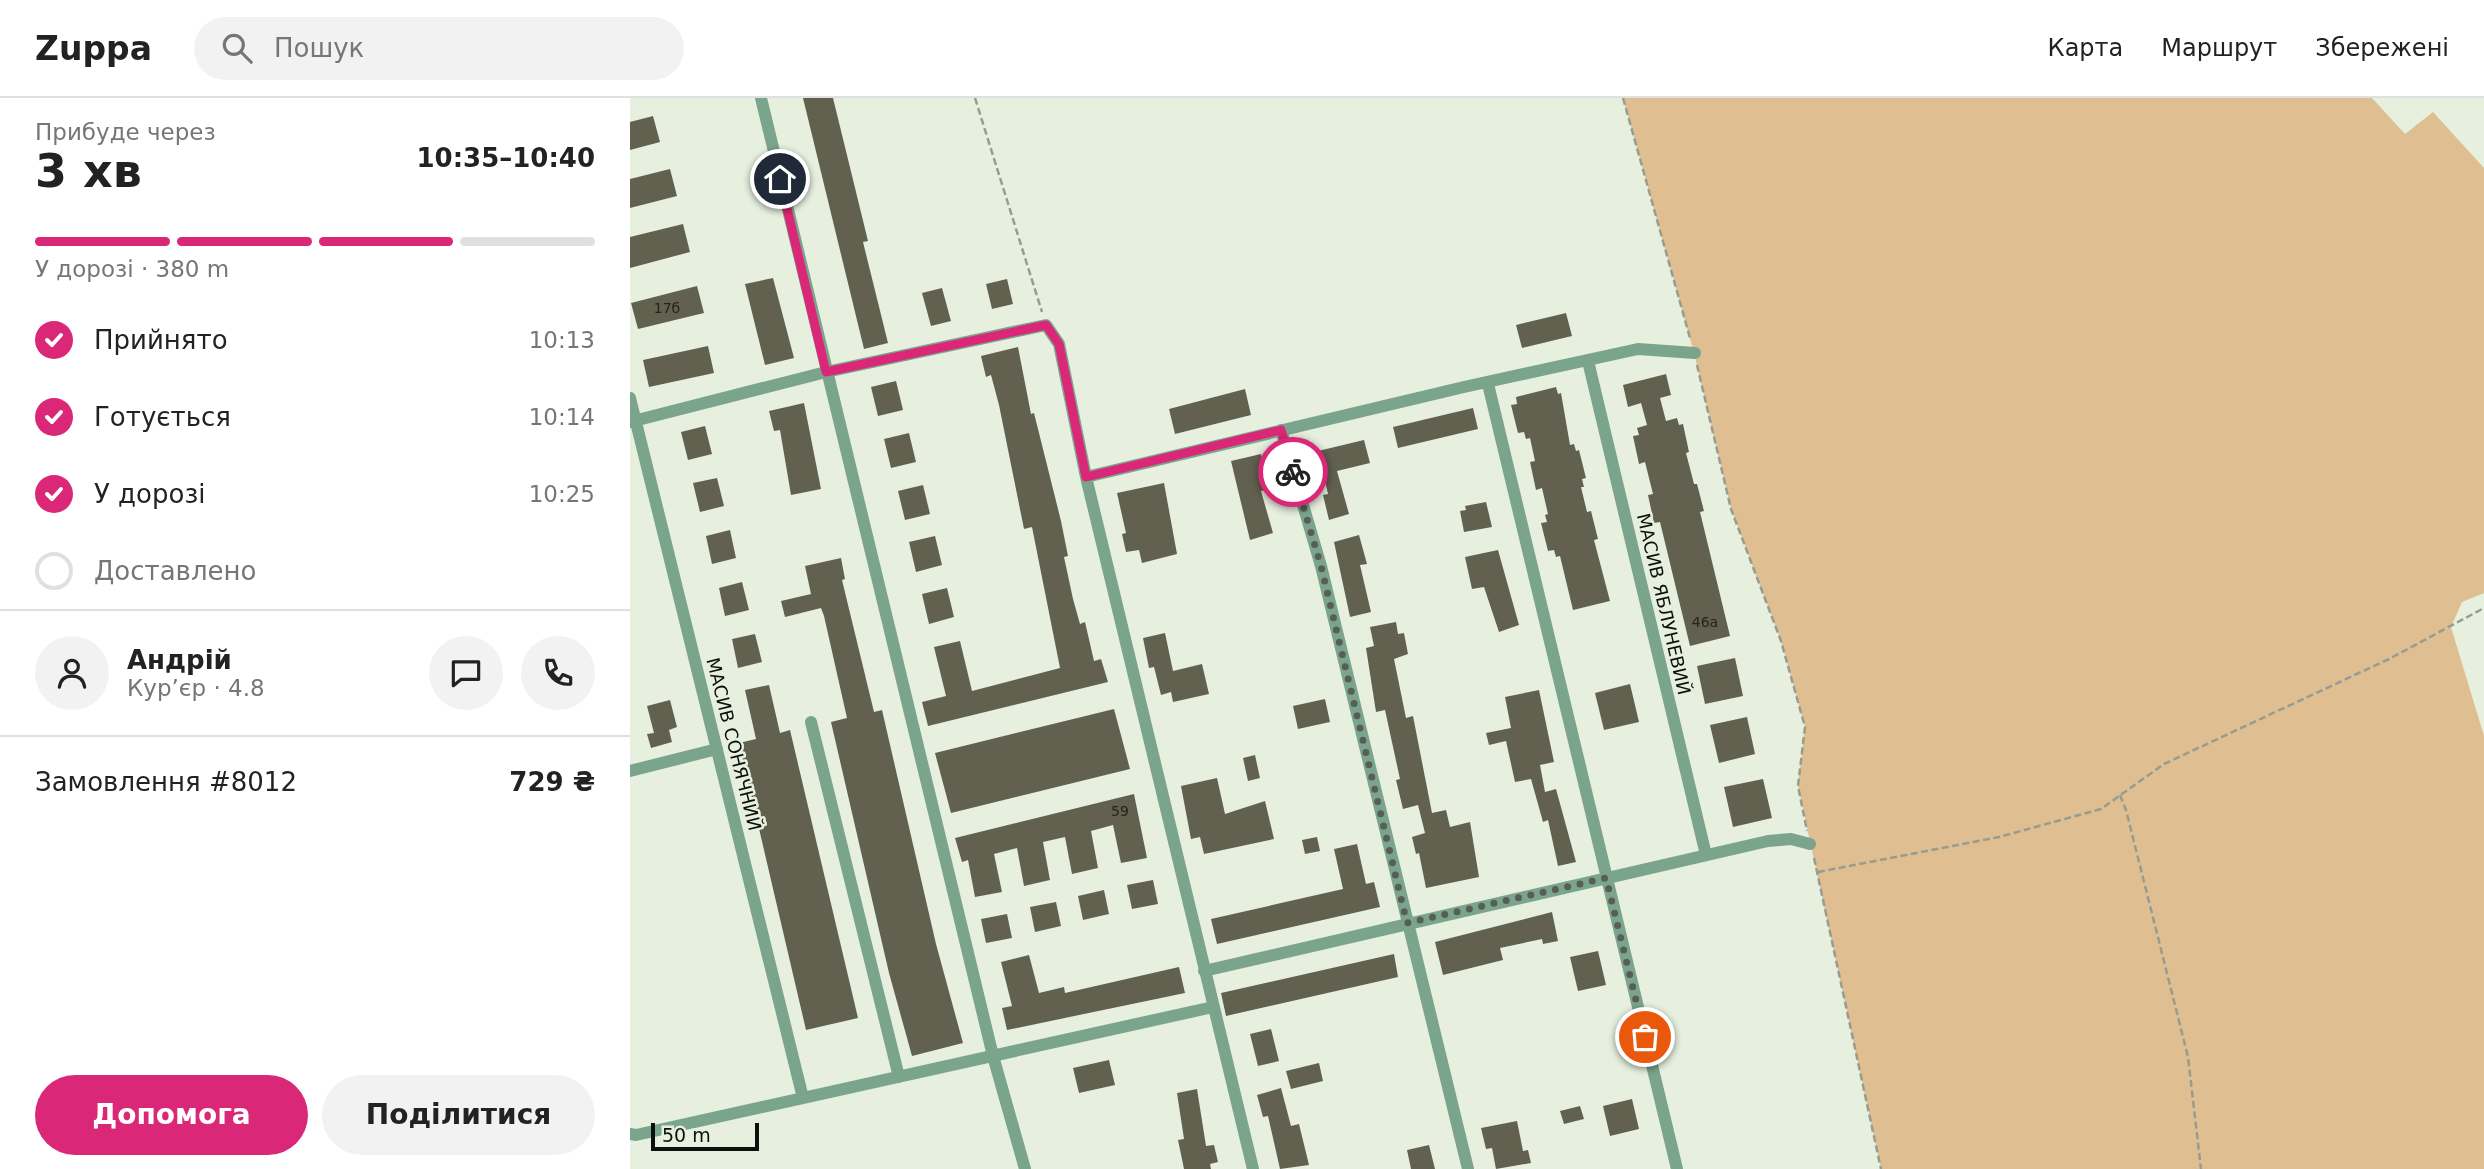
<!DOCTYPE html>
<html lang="uk">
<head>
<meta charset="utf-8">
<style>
	:root { --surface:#fff; --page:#f2f2f2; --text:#222; --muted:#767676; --line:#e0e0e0; --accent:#db2777 }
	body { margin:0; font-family:"DejaVu Sans",sans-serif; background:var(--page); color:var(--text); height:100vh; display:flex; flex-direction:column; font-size:26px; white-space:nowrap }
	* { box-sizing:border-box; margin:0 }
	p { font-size:23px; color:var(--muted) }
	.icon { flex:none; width:38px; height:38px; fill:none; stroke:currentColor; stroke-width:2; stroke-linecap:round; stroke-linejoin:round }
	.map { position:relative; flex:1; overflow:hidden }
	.sheet { display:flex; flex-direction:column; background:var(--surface); width:630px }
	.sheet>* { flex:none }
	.scale { position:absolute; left:21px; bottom:18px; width:108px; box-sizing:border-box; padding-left:7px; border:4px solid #0c100a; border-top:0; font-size:19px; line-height:24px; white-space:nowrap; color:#0c100a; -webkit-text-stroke:5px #e7f0df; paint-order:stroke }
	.pin { position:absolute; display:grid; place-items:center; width:60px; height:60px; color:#fff; margin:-30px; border:4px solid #fff; border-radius:50%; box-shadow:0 2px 7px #0007 }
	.courier { position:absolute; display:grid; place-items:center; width:70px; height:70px; margin:-35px; border:5px solid #db2777; border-radius:50%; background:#fff; color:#222; box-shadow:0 2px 9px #0007 }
	.headline em { font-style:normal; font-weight:700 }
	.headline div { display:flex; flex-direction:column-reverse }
	.headline { display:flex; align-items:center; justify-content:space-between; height:119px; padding:0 35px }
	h1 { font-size:46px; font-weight:700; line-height:52px }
	.bar { display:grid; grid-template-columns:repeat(4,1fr); gap:10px 7px; align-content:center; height:84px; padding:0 35px }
	.bar i { height:9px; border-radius:5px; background:var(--line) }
	.bar .selected { background:var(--accent) }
	.bar p { grid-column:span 4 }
	.line { display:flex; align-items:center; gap:18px; padding:0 35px; border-top:2px solid var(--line) }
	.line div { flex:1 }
	.round { display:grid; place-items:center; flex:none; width:74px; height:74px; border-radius:37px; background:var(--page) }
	ol { padding:0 35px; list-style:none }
	li { display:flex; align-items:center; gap:21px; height:77px }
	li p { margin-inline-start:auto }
	li .icon { padding:7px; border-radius:50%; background:var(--accent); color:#fff; stroke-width:4 }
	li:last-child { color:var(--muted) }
	li i { width:38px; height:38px; border:4px solid var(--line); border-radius:50% }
	.cta { display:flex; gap:14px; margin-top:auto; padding:14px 35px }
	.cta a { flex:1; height:80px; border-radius:42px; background:var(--accent); color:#fff; font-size:28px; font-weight:700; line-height:80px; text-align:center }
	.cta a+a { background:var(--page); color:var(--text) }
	header { display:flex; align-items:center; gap:42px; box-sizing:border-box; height:98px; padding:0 35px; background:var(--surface); border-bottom:2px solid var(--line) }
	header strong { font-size:33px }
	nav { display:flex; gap:38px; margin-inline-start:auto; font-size:24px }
	.search { width:490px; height:63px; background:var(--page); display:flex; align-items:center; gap:18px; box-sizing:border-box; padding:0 24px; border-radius:38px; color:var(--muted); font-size:26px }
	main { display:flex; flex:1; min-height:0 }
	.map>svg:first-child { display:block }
	.green { fill:#dfbe91 }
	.building { fill:#626150 }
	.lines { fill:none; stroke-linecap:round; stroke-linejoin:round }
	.path { stroke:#969d90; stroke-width:2.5; stroke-dasharray:7 3.5; stroke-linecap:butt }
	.street { stroke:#7aa58c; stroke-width:12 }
	.done { stroke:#595e55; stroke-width:7; stroke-dasharray:0 12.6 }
	.route { stroke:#db2777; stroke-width:9 }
	.labels { text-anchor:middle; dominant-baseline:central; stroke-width:5; stroke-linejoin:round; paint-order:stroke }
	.number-label { font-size:14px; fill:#22241c }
	.street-label { font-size:18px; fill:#0c100a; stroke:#e7f0df }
</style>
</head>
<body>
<header>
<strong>Zuppa</strong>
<div class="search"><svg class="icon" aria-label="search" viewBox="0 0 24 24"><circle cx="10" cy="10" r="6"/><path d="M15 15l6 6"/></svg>Пошук</div>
<nav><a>Карта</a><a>Маршрут</a><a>Збережені</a></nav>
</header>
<main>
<section class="sheet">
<div class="headline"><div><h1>3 хв</h1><p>Прибуде через</p></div><em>10:35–10:40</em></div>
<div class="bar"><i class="selected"></i><i class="selected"></i><i class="selected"></i><i></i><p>У дорозі · 380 m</p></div>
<ol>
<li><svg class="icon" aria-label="check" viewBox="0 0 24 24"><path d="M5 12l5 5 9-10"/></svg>Прийнято<p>10:13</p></li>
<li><svg class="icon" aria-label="check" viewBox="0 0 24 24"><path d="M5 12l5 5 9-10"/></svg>Готується<p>10:14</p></li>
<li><svg class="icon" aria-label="check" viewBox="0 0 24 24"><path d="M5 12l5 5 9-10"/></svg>У дорозі<p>10:25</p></li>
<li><i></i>Доставлено</li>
</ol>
<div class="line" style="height:126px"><a class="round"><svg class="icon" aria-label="person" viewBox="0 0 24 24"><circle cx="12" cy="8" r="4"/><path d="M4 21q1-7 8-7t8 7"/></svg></a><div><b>Андрій</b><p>Кур’єр · 4.8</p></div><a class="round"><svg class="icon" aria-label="chat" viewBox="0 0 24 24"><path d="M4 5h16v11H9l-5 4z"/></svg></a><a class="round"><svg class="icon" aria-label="phone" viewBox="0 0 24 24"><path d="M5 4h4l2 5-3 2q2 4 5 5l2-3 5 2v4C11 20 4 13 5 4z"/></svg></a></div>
<div class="line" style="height:91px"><div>Замовлення #8012</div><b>729 ₴</b></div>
<div class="cta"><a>Допомога</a><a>Поділитися</a></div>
</section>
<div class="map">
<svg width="1854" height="1071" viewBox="0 0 1854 1071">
	<rect width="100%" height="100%" fill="#e7f0df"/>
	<path class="green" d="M 993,0 L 1742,0 L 1775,36 L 1803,14 L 1854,70 L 1854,495 L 1832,504 L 1821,529 L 1854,638 L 1854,1071 L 1251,1071 L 1168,688 L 1175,629 L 1151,543 L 1101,411 L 1064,255 Z"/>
	<path class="building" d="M 173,0 L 203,0 L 238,143 L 233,144 L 258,245 L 234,251 Z
		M 23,18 L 30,44 L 0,52 L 0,24 Z
		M 40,71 L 47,98 L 0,110 L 0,81 Z
		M 53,126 L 60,154 L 0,170 L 0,139 Z
		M 143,180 L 164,260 L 135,267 L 115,186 Z
		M 377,181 L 383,206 L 362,211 L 356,186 Z
		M 67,188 L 74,215 L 8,231 L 1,205 Z
		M 312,190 L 321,223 L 301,228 L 292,195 Z
		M 936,215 L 942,238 L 892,250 L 886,227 Z
		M 78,248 L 84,275 L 19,289 L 13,262 Z
		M 388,249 L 401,316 L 404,315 L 431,423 L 438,458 L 434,459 L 443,501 L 450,526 L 455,524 L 464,563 L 471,561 L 478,584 L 298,628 L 292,604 L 316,598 L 304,549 L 330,543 L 342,593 L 430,570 L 402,429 L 394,431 L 369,307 L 361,277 L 356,279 L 351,258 Z
		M 1036,276 L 1041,297 L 1030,300 L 1036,323 L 1047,320 L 1049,327 L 1053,326 L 1059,354 L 1056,355 L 1064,386 L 1067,386 L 1074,413 L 1070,414 L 1100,538 L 1060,548 L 1030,424 L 1024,425 L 1018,397 L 1023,396 L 1015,364 L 1009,366 L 1003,338 L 1009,337 L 1007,330 L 1017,327 L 1011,305 L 998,309 L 993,287 Z
		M 266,283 L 273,312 L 248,318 L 241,289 Z
		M 926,289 L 928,296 L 931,295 L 940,347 L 944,346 L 946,353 L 949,352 L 956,380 L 952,381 L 954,389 L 951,389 L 957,414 L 961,413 L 968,441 L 964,442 L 980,503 L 943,512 L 930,458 L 926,459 L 924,452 L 918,453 L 911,425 L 917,424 L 915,417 L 918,416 L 912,390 L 906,392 L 900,364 L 905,363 L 900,340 L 896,341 L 894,334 L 888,335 L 881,307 L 887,306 L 886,299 Z
		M 615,291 L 621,317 L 545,336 L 539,311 Z
		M 174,305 L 191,391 L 161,397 L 150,332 L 144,333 L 139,313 Z
		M 843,310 L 848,331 L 768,350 L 763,329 Z
		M 75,328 L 82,356 L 58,362 L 51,334 Z
		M 279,335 L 286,364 L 261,370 L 254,341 Z
		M 734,342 L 740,365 L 707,373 L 719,416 L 699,422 L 693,397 L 698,396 L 688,353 Z
		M 631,356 L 640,391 L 631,393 L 643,435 L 620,442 L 601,363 Z
		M 87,380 L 94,408 L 70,414 L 63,385 Z
		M 534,385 L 547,456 L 512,465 L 509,452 L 496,454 L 492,436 L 496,435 L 487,395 Z
		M 293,387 L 300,416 L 275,422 L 268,393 Z
		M 856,404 L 862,429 L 834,434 L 830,413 L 836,412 L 835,408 Z
		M 100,432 L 106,460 L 82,466 L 76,438 Z
		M 729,437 L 737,466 L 730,467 L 741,514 L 720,519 L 704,444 Z
		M 305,438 L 312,467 L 286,474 L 279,444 Z
		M 868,452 L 889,527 L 869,534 L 854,489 L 842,491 L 835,459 Z
		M 211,460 L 215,481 L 212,482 L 244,614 L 252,612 L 306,846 L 333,945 L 282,958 L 259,875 L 201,624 L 217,620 L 194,518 L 191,510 L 155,519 L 151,503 L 181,496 L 175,468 Z
		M 112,484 L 119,512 L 95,518 L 89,490 Z
		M 317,490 L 324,519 L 299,526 L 292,496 Z
		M 766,524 L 768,536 L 774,535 L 778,556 L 764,561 L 776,620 L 783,618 L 802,715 L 816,712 L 820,729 L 840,724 L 849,779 L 796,790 L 789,755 L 786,756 L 782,739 L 795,735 L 788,707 L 773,711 L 766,682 L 770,681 L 755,612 L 746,614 L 736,550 L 744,548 L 740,529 Z
		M 535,535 L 543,573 L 572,566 L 579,596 L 543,604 L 541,594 L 531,597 L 524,569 L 519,570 L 513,540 Z
		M 125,536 L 132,564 L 108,570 L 102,541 Z
		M 1105,560 L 1113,598 L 1075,606 L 1067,568 Z
		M 1000,586 L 1009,624 L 974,632 L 965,595 Z
		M 139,587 L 150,635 L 160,632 L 228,920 L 176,932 L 109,645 L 126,641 L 115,592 Z
		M 909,592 L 924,664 L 910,667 L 915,694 L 926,691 L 946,764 L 928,768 L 918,722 L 913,724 L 901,681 L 885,684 L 876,643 L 859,647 L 856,635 L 881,630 L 875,599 Z
		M 695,601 L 700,624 L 668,631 L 663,608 Z
		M 40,602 L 47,629 L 39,632 L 42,644 L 21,650 L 17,636 L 24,635 L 17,608 Z
		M 484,611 L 500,671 L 321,715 L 305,655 Z
		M 1117,619 L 1125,656 L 1089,665 L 1080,627 Z
		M 625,657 L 630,680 L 618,683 L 613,660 Z
		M 587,680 L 595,716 L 635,703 L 644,741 L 574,756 L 570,739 L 561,741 L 551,688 Z
		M 1133,681 L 1142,720 L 1103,729 L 1094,689 Z
		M 504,696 L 517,760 L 491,765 L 483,727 L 461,733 L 468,770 L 442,776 L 435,739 L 413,744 L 420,782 L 394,788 L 387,750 L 364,756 L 372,794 L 345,799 L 338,762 L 332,764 L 325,740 Z
		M 687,739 L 690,753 L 675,756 L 672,742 Z
		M 727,746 L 736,786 L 744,784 L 750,809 L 587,846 L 581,821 L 713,791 L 704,751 Z
		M 523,782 L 528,806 L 502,811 L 497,787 Z
		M 474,792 L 479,816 L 453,822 L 448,798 Z
		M 426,804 L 431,828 L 405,834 L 400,809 Z
		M 922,814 L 928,843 L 913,846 L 912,841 L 870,850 L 873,862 L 813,877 L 805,844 Z
		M 377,816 L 382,840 L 356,845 L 351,821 Z
		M 968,853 L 976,887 L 948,893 L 940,859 Z
		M 764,856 L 768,879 L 596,918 L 591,895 Z
		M 399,857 L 409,895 L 434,889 L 435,895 L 549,869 L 555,895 L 377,932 L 372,910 L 382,908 L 371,864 Z
		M 641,931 L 649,963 L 628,968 L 620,936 Z
		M 479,962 L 485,987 L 449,995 L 443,970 Z
		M 689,965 L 693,983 L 661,991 L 656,973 Z
		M 651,990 L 661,1028 L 669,1026 L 679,1067 L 650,1071 L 638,1018 L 633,1019 L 627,997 Z
		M 567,991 L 576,1048 L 584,1047 L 588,1064 L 580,1066 L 581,1071 L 554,1071 L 548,1042 L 554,1041 L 547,995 Z
		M 1002,1001 L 1009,1031 L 980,1038 L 973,1008 Z
		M 950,1008 L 954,1021 L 934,1026 L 930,1013 Z
		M 887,1023 L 893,1053 L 898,1052 L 901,1065 L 866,1071 L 862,1050 L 856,1051 L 851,1030 Z
		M 799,1047 L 805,1071 L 781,1071 L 777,1052 Z"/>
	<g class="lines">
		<path class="path" d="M 345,0 L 412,214
			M 993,0 L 1060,240
			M 1067,267 L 1101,411 L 1151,543 L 1175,629 L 1168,688 L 1177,733
			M 1490,697 L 1496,712 L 1558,959 L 1571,1071
			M 1184,760 L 1251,1071
			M 1188,774 L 1369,739 L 1471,711 L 1534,666 L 1759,561 L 1854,510"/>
		<path class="street" d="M 131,0 L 363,958 L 395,1071
			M 958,263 L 1076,757
			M 858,286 L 1047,1071
			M 0,300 L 173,1000
			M 0,324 L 196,274 L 416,227 L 429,246 L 456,379 L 623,1071
			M 651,332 L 691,468 L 838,1071
			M 456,379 L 834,289 L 1008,251 L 1065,255
			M 181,624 L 269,979
			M 0,673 L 87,651
			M 574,873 L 1138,743 L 1161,741 L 1180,746
			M 0,1036 L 6,1037 L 583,909"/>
	</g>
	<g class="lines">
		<path class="done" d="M 663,374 L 691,468 L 777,825 L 976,780 L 1015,939"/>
		<path class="route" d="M 150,81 L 196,274 L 416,227 L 429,246 L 456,379 L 651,332 L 663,374"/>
	</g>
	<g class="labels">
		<g class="number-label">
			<text x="37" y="210">17б</text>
			<text x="1075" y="524">46а</text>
			<text x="490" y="713">59</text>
		</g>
		<g class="street-label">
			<text transform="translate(1034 506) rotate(77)">МАСИВ ЯБЛУНЕВИЙ</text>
			<text transform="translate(104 646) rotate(76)">МАСИВ СОНЯЧНИЙ</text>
		</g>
	</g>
</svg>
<div class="scale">50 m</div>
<div class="pin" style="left:1015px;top:939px;background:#ea580c"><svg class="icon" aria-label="bag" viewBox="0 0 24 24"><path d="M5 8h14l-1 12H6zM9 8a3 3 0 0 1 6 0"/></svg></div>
<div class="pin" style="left:150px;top:81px;background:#1f2937"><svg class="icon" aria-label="home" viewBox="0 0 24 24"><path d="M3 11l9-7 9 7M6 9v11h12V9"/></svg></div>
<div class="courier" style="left:663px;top:374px"><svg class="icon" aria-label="bike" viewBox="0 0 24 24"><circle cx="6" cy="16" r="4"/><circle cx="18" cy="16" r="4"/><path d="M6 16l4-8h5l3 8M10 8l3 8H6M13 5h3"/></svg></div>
</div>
</main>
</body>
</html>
